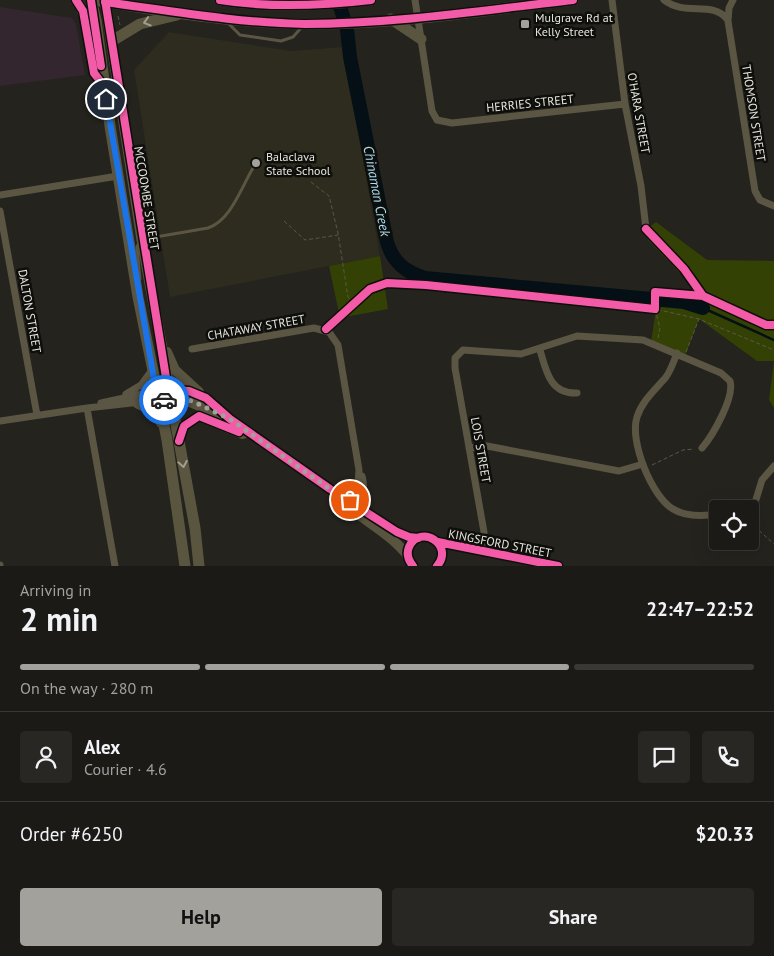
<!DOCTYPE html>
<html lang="en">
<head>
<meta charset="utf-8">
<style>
	:root { --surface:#1b1a16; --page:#282723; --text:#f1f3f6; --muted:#a0a1a1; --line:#393835; --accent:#a2a19b }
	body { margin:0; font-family:"PT Sans",sans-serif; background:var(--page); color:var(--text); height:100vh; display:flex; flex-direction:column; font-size:19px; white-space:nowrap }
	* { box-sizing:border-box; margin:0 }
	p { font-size:16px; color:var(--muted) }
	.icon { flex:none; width:28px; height:28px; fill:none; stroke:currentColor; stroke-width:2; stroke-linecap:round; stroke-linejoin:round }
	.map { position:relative; height:566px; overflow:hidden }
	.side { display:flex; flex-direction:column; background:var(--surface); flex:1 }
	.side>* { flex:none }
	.buttons { position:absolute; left:709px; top:500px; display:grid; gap:10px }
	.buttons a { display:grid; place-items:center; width:50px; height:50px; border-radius:5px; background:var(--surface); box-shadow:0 5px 20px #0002,0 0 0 1px var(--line); font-size:25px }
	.pin { position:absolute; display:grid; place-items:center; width:42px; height:42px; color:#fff; margin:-21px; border:2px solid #fff; border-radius:50%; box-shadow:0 1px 5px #0007 }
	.courier { position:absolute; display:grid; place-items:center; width:50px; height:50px; margin:-25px; border:4px solid #1a73e8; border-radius:50%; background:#fff; color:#222; box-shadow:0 1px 6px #0007 }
	.overview em { font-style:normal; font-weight:800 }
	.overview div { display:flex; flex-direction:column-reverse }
	.overview { display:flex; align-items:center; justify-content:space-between; height:85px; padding:0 20px }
	h1 { font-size:32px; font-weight:800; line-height:38px }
	.bar { display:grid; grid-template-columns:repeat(4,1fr); gap:8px 5px; align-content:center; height:60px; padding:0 20px }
	.bar i { height:6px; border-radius:4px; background:var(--line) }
	.bar .selected { background:var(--accent) }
	.bar p { grid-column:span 4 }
	.line { display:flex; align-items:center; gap:12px; padding:0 20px; border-top:1px solid var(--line) }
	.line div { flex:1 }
	.round { display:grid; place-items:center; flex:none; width:52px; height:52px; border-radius:5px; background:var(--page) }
	.button { display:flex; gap:10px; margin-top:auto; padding:10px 20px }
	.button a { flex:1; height:58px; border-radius:5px; background:var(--accent); color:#111; font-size:20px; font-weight:800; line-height:58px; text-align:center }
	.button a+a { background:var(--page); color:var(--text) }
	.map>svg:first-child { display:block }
	.commercial { fill:#33262f }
	.built { fill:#2e2c1e }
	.green { fill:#344104 }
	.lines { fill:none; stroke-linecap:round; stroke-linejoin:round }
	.stream { stroke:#051016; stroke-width:2.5 }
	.river { stroke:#051016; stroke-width:14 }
	.path { stroke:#5a574a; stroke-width:1; stroke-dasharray:4 2.5; stroke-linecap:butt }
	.lane { stroke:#5b5543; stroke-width:3 }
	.street { stroke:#5b5543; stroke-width:7 }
	.secondary { stroke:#59543f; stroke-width:10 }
	.primary { stroke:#59553f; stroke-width:11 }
	.cycleway-casing { stroke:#0e0e0a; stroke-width:11 }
	.cycleway { stroke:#f35aa7; stroke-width:8 }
	.oneway { stroke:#a09d8f }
	.done { stroke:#a2a19b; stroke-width:5; stroke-dasharray:0 9 }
	.route { stroke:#1a73e8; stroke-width:6 }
	.poi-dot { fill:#a2a19b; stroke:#0e0e0a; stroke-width:2 }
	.labels { text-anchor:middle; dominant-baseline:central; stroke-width:5; stroke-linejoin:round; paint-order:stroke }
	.poi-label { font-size:12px; fill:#e6e5df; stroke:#0e0e0a; text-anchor:start }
	.street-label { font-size:12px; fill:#e6e5df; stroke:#0e0e0a }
	.water-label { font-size:14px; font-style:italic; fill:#a8ddf4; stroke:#0e0e0a }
</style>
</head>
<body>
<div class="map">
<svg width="774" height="566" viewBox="0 0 774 566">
	<rect width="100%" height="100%" fill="#24231e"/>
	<path class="commercial" d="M 0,7 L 72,18 L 76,24 L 85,75 L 0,86 Z"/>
	<path class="built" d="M 169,32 L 291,51 L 343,47 L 380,256 L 170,297 L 134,70 Z"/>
	<path class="green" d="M 656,222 L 707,260 L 774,261 L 774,408 L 769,400 L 774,361 L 757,361 L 699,319 L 685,356 L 651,342 L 655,316 L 653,290 L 693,293 L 694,288 L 648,240 L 646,229 Z
		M 380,256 L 388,309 L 345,317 L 339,313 L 329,266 Z"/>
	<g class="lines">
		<path class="stream" d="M 703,308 L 774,340"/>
		<path class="river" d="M 338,0 L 347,29 L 350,57 L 387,242 C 393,262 405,272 425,278 L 684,302 L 703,308"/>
		<path class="path" d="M 118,16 L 120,25
			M 311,182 L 329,196 L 338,233 L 348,297 L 353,304
			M 284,221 L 305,240 L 338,235
			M 658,338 L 660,328 L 655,309 L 699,319
			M 686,352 L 699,319 L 774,350
			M 652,465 L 683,450 L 694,449
			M 754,526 L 774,544"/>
		<path class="lane" d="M 227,22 L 240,35 L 281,41 L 293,37 L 301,28
			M 144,239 L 208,228 C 231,220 241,188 253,168
			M 139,243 L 137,247 L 140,279"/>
		<path class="street" d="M 415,0 L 432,111 L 437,120 L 452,123 L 625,104
			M 612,0 L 625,104 L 641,186 L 646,229
			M 664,0 C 686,17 712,0 727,19
			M 733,0 L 729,8 L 728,21 L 755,191 L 760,200 L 774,206
			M 0,195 L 118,176
			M 0,211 L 37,415
			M 192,349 L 314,328 L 329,332 L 338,345 L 359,470 L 358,485 L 348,506
			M 540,350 C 546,371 550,394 577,393
			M 677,353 C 674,361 671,370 666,377 C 655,390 642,401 637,417 C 629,441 652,497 673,509 C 684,516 698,516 710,515
			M 126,394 L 141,385 L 152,370
			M 101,403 L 156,391
			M 137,405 L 152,412 L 160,424
			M 87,408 L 115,566
			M 0,421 L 87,408 L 158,400
			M 469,448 L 487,446 L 619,471 L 643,464
			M 353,506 C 364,500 365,487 362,476
			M 750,519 L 762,480 L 774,466
			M 482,552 L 484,532 L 455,368 L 455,358 L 463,350 L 521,354 L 577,336 L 643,340 L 721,373 L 730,381 C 735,397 713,435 702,448
			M 0,565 L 0,566"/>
		<path class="secondary" d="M 167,352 L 175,370 L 199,392
			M 156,391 L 189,391 L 206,398 L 230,419 L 330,489 L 397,532 L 409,537 L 418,538
			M 163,400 C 190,396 199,408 222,416
			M 179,441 L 184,426 L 199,416 L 243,434
			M 336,495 C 357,518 389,531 408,556
			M 438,542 L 558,566
			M 413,566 C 409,561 406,554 409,547 C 420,523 455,545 437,566"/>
		<path class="primary" d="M 76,0 C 95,23 84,59 103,84
			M 91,0 L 96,20 L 110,126 L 138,297 L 167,440 L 185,566
			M 105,0 L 142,240 L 195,528 L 199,566
			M 220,0 C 270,8 320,6 371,0
			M 100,1 C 167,12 236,23 304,24 C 394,25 484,10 573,0
			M 391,19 L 421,39
			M 112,41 L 140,24 L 177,15"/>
		<defs>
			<path id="cycleway" d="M 76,0 L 83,11 L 94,73 L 104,86
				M 91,0 L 101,66
				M 105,0 L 168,390 L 189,391 L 206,398 L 230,419 L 330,489 L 397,532 L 409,537 L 418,538
				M 220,0 C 270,8 320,6 371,0
				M 105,2 C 171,11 238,23 305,24 C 394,24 485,10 573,0
				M 646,229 L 684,269 L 703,296 L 766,325 L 774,325
				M 326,329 L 370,289 L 387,283 L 426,285 L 655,309 L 655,292 L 703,296
				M 179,441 L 184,426 L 199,416 L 239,432
				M 438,542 L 558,566
				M 413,566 C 409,561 406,554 409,547 C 420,523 455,545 437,566"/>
		</defs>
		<use href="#cycleway" class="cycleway-casing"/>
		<use href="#cycleway" class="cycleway"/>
	</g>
	<defs><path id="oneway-chevron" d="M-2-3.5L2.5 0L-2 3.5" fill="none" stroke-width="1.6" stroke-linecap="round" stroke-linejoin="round" transform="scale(1.25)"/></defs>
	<g class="oneway">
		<use href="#oneway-chevron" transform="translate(147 22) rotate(163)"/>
		<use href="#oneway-chevron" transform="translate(183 464) rotate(80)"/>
	</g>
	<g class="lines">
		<path class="done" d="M 164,400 L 178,398 L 192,401 L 230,419 L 330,489 L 348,508 L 356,504 L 350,500"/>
		<path class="route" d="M 106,99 L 156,391 L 158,400 L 164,400"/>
	</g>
	<g class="poi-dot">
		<rect x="520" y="19" width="10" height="10" rx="2.5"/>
		<circle cx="256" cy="163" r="5"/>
	</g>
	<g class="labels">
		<g class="poi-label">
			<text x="535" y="17">Mulgrave Rd at<tspan x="535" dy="14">Kelly Street</tspan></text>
			<text x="266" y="156">Balaclava<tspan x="266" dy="14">State School</tspan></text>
		</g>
		<g class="street-label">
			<text transform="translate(530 103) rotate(-6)">HERRIES STREET</text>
			<text transform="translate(639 113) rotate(80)">O'HARA STREET</text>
			<text transform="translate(754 113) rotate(81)">THOMSON STREET</text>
			<text transform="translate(147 198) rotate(81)">MCCOOMBE STREET</text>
			<text transform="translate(30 311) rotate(80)">DALTON STREET</text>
			<text transform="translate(256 327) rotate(-10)">CHATAWAY STREET</text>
			<text transform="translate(481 450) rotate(80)">LOIS STREET</text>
			<text transform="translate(500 543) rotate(11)">KINGSFORD STREET</text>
		</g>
		<g class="water-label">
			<text transform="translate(377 191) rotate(79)">Chinaman Creek</text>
		</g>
	</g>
</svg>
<div class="buttons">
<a><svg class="icon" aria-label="locate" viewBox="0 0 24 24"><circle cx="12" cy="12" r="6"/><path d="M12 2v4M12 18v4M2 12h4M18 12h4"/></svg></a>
</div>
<div class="pin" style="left:350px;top:500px;background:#ea580c"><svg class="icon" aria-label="bag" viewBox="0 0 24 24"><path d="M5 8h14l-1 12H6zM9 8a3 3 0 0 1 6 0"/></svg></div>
<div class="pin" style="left:106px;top:99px;background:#1f2937"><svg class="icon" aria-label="home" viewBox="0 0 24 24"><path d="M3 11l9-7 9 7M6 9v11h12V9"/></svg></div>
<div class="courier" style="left:164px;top:400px"><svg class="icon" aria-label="car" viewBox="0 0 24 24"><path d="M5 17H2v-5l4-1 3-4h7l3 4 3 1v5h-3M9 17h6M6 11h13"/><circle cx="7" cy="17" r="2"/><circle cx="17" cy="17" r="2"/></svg></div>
</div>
<section class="side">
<div class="overview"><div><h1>2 min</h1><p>Arriving in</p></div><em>22:47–22:52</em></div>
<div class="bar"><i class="selected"></i><i class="selected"></i><i class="selected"></i><i></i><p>On the way · 280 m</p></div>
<div class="line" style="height:90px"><a class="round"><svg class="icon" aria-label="person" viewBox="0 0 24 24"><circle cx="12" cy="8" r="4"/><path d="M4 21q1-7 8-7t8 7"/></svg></a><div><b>Alex</b><p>Courier · 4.6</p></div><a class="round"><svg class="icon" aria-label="chat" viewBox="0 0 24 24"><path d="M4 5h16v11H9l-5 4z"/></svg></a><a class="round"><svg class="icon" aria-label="phone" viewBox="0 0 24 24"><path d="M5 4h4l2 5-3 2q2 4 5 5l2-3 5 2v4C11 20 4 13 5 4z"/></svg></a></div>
<div class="line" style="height:65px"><div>Order #6250</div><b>$20.33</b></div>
<div class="button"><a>Help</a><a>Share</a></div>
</section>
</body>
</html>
